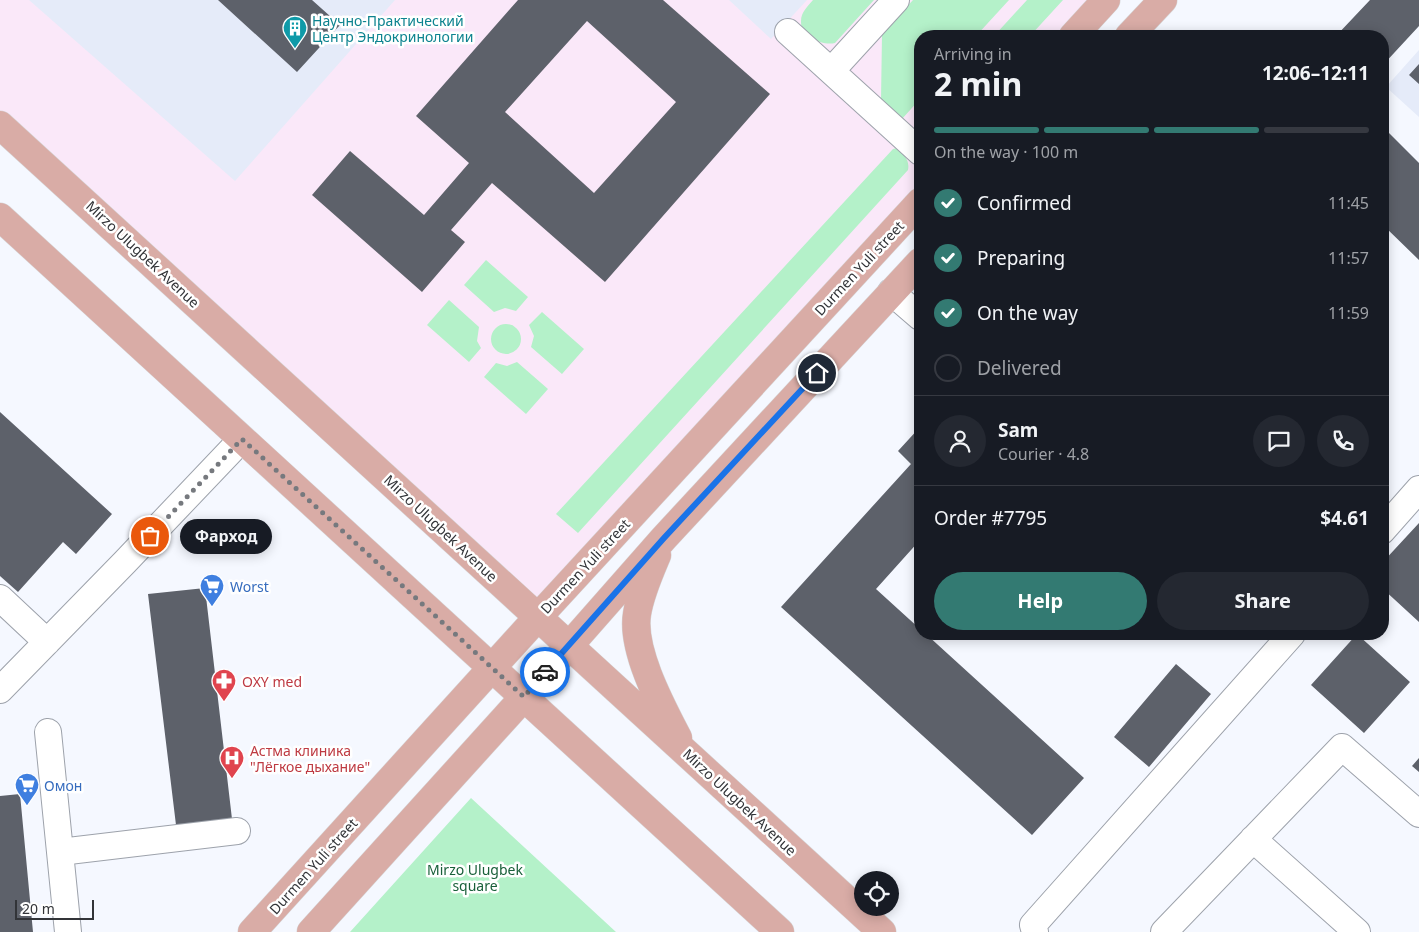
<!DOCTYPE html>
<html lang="en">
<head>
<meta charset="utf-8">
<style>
	:root { --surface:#171b24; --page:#242831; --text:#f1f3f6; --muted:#9ea1a6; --line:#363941; --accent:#337a72 }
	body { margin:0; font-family:"Noto Sans",sans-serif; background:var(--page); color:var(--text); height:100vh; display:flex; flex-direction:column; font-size:19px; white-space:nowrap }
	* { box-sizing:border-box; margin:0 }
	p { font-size:16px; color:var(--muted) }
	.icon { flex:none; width:28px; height:28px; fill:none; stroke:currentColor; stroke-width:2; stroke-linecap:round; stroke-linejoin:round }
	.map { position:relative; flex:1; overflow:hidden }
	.drawer { position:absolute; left:914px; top:30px; width:475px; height:610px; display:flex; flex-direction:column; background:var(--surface); border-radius:20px; box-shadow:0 2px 12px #0003 }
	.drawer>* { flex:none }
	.controls { position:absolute; left:854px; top:871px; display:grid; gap:10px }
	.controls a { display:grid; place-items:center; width:45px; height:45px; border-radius:50%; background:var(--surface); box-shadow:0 2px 12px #0003; font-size:25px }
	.scale { position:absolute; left:15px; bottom:12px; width:79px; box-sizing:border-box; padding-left:5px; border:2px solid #323438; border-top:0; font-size:14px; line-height:18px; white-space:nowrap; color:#323438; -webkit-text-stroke:4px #fff; paint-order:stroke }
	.pin { position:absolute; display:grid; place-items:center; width:42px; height:42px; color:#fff; margin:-21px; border:2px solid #fff; border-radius:50%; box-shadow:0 1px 5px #0007 }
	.courier { position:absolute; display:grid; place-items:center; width:50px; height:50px; margin:-25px; border:4px solid #1a73e8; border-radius:50%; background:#fff; color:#222; box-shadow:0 1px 6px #0007 }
	.bubble { position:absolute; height:35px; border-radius:18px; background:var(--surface); box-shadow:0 2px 12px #0003; font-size:16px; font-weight:700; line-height:35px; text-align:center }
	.head em { font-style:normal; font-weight:700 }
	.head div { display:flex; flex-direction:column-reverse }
	.head { display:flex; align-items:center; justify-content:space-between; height:85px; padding:0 20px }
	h1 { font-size:32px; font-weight:700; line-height:38px }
	.bar { display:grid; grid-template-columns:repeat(4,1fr); gap:8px 5px; align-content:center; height:60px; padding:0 20px }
	.bar i { height:6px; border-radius:4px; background:var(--line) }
	.bar .on { background:var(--accent) }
	.bar p { grid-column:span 4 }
	.line { display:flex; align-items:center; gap:12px; padding:0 20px; border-top:1px solid var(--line) }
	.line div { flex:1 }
	.round { display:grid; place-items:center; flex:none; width:52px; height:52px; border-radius:26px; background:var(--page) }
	ol { padding:0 20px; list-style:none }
	li { display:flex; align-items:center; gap:15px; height:55px }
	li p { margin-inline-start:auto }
	li .icon { padding:5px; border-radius:50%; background:var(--accent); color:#fff; stroke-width:4 }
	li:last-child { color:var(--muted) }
	li i { width:28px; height:28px; border:2px solid var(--line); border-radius:50% }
	.primary-button { display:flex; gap:10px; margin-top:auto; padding:10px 20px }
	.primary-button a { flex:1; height:58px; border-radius:30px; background:var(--accent); color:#fff; font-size:20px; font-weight:700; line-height:58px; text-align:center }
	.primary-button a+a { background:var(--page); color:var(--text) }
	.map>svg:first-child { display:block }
	.commercial { fill:#fae8f9 }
	.built { fill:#e5ebf9 }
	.green { fill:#b4f1c9 }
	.building { fill:#5d616a; fill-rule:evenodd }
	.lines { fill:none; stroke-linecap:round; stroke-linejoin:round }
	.minor-casing { stroke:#9da2ab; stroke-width:28 }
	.major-casing { stroke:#d6d6d7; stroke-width:29 }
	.minor { stroke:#fff; stroke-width:26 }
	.major { stroke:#d9aca6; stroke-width:28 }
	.done { stroke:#76797e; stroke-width:5; stroke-dasharray:0 9 }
	.route { stroke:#1a73e8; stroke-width:6 }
	.labels { text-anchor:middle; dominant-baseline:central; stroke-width:5; stroke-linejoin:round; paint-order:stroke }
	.culture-label { font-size:14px; fill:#0d838f; stroke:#fff; text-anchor:start }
	.street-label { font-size:14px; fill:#323438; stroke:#fff }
	.shop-label { font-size:14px; fill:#366cbe; stroke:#fff; text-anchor:start }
	.health-label { font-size:14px; fill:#be3a42; stroke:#fff; text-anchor:start }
	.park-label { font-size:14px; fill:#19603a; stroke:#fff }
</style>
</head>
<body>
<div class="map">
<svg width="1419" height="932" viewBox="0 0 1419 932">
	<rect width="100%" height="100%" fill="#f5f8ff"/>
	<path class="commercial" d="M 0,0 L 1106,0 L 1073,36 L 920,36 L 920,202 L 538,617 L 0,125 Z"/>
	<path class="built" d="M 29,0 L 395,0 L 235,181 Z
		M 729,0 L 807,0 L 771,39 Z
		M 1419,50 L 1419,117 L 1386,87 Z"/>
	<path class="green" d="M 813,0 L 874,0 L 835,43 C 823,46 800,37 801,21 C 801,12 808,6 813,0 Z
		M 913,0 L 1009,0 L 976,36 L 920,36 L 920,99 L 902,119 L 881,100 L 882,34 Z
		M 1027,0 L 1063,0 L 1030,36 L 994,36 Z
		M 897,148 C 904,155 910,160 908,170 L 578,533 L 556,514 L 893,149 Z
		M 486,260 L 528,297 L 516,311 L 505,308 L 494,312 L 464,285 Z
		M 449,300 L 479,327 L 477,341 L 481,348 L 469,362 L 427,325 Z
		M 542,312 L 584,349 L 562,374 L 531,347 L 534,336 L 529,325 Z
		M491 339a15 15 0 1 1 30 0a15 15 0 1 1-30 0Z
		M 517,362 L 548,389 L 526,414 L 484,377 L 496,363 L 507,366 Z
		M 471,798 L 616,932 L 350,932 Z"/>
	<path class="building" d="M 218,0 L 312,0 L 340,25 L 297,72 Z
		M 518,0 L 663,0 L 770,94 L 605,282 L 492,183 L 451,230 L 465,242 L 422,292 L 312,195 L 350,151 L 424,215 L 469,163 L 416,116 ZM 587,21 L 676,102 L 594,193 L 505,112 Z
		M 1370,0 L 1419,0 L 1419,26 L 1382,66 L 1382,36 L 1336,36 Z
		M 1419,64 L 1419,84 L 1409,75 Z
		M 1389,133 L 1419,163 L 1419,260 L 1382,224 L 1382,140 Z
		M 0,412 L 112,514 L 76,554 L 63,542 L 18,592 L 0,576 Z
		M 920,427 L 920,540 L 876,589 L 920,629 L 920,634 L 926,634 L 1084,778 L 1032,835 L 781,607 L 911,464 L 898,451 Z
		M 1419,523 L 1419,622 L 1382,588 L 1382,563 Z
		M 205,588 L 232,819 L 176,825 L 148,594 Z
		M 1357,634 L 1410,682 L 1364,733 L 1311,685 Z
		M 1176,664 L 1211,694 L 1149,767 L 1114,737 Z
		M 1419,758 L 1419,772 L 1412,766 Z
		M 20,794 L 33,932 L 0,932 L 0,796 Z"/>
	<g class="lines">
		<defs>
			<path id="minor" d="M 788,32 L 920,152
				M 832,70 L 896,0
				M 891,292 L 920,317
				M 1382,531 L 1419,489
				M 0,598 L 47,642
				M 0,690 L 125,562 L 242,439
				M 48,732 L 68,932
				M 1253,839 L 1357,932
				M 60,852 L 237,831
				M 1035,932 L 1033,925 L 1292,634
				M 1164,932 L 1342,747 L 1419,814"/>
			<path id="major" d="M 1073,36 L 1106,0
				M 1129,36 L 1163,0
				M 0,125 L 882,932
				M 0,217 L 780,932
				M 657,555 C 649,574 640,594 637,614 C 631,650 662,707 678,738
				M 252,932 L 538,617 L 920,202
				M 311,932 L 524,697 L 664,538 L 920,262"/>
		</defs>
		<use href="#minor" class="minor-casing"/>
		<use href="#major" class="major-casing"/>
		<use href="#minor" class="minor"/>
		<use href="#major" class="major"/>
	</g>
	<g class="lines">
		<path class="done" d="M 150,536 L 242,439 L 524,697 L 545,672"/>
		<path class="route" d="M 545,672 L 664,538 L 817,373"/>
	</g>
	<defs>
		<symbol id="building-pin" viewBox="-11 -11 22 30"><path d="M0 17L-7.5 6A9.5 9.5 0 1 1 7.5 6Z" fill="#0f9aa8" stroke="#fff"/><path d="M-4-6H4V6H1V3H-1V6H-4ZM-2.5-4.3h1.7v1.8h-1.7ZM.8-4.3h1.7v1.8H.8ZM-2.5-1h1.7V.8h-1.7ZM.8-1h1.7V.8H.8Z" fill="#fff"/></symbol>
		<symbol id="supermarket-pin" viewBox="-11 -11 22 30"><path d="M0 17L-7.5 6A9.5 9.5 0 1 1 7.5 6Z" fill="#3f7fe0" stroke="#fff"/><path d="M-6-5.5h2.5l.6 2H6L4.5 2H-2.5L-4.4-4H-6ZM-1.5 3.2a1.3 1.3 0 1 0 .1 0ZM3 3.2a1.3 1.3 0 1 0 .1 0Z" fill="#fff"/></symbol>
		<symbol id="pharmacy-pin" viewBox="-11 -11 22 30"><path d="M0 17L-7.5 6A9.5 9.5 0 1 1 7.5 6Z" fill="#e0444e" stroke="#fff"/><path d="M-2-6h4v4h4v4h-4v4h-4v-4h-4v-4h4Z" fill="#fff"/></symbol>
		<symbol id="hospital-pin" viewBox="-11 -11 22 30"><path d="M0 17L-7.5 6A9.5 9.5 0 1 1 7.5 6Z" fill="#e0444e" stroke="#fff"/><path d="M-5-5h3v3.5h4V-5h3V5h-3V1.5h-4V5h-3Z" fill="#fff"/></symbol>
	</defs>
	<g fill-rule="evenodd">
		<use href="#building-pin" x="281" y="14" width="28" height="38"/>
		<use href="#supermarket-pin" x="198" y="572" width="28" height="38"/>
		<use href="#pharmacy-pin" x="210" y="667" width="28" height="38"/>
		<use href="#hospital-pin" x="218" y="744" width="28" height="38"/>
		<use href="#supermarket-pin" x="13" y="771" width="28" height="38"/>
	</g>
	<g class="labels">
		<g class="culture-label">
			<text x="312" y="20">Научно-Практический<tspan x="312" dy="16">Центр Эндокринологии</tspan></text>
		</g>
		<g class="street-label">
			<text transform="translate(143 254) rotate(43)">Mirzo Ulugbek Avenue</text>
			<text transform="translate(859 268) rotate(-47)">Durmen Yuli street</text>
			<text transform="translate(441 528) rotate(43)">Mirzo Ulugbek Avenue</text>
			<text transform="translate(585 566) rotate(-47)">Durmen Yuli street</text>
			<text transform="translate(740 802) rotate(43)">Mirzo Ulugbek Avenue</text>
			<text transform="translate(313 866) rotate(-48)">Durmen Yuli street</text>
		</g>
		<g class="shop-label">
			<text x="230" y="586">Worst</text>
			<text x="44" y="785">Омон</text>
		</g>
		<g class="health-label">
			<text x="242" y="681">OXY med</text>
			<text x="250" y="750">Астма клиника<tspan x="250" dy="16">"Лёгкое дыхание"</tspan></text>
		</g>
		<g class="park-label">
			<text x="475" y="869">Mirzo Ulugbek<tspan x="475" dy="16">square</tspan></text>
		</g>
	</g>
</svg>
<div class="controls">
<a><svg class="icon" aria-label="locate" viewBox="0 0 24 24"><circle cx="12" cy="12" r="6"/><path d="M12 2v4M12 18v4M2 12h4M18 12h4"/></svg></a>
</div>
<div class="scale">20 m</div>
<div class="pin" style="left:150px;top:536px;background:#ea580c"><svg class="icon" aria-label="bag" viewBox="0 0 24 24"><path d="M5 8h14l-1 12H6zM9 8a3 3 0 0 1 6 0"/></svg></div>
<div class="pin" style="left:817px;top:373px;background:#1f2937"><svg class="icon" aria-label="home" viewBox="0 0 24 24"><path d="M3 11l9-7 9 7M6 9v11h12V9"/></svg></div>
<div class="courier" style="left:545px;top:672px"><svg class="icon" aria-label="car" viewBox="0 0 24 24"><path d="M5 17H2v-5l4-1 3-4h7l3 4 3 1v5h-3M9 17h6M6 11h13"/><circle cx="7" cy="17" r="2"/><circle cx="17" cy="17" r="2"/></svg></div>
<div class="bubble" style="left:180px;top:519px;width:92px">Фарход</div>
<section class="drawer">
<div class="head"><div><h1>2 min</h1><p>Arriving in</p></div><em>12:06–12:11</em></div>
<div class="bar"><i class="on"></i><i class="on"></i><i class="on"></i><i></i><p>On the way · 100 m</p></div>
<ol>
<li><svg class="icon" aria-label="check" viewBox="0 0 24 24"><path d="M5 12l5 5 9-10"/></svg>Confirmed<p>11:45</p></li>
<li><svg class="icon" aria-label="check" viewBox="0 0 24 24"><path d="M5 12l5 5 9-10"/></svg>Preparing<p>11:57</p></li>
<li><svg class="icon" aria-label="check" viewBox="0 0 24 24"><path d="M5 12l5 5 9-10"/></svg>On the way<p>11:59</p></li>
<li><i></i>Delivered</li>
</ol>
<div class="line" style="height:90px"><a class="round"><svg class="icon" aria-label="person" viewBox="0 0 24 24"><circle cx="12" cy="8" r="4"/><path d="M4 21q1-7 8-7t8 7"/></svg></a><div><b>Sam</b><p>Courier · 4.8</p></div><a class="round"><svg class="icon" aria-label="chat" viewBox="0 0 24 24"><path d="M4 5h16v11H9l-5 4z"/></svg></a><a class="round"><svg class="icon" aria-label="phone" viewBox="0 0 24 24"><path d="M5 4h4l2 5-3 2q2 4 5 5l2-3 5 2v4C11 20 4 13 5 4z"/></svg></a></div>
<div class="line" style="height:65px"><div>Order #7795</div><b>$4.61</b></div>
<div class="primary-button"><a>Help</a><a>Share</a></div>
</section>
</div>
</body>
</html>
